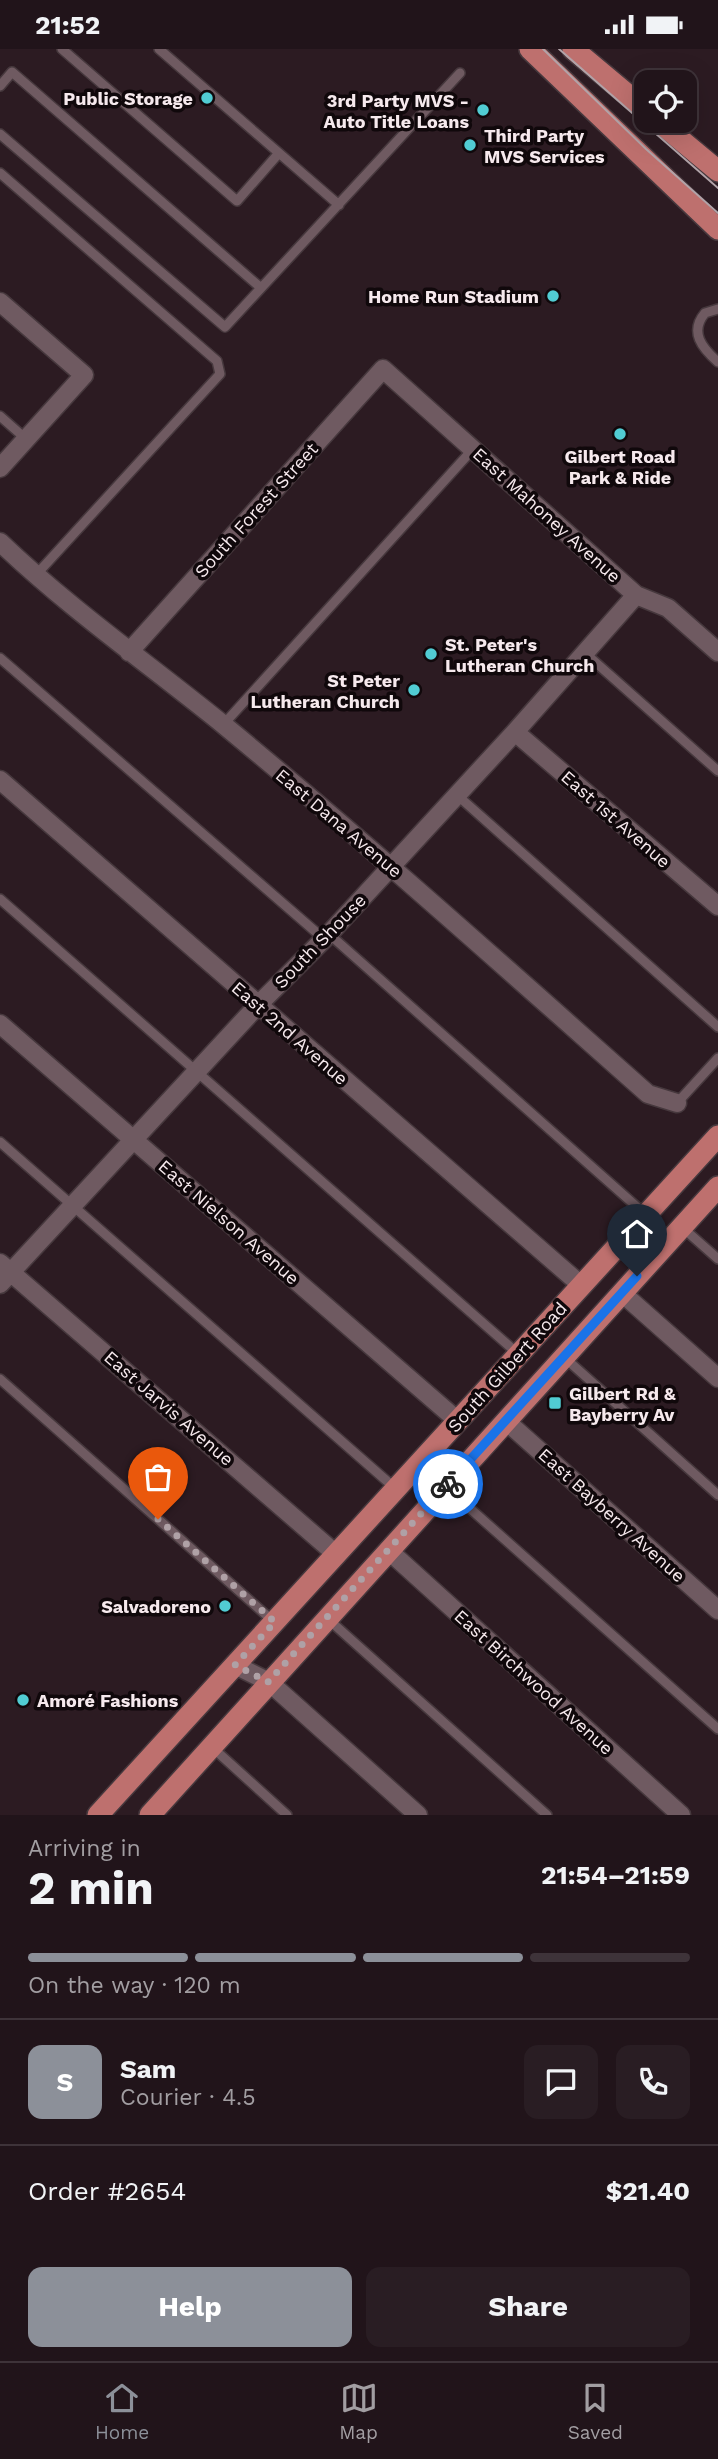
<!DOCTYPE html>
<html lang="en">
<head>
<meta charset="utf-8">
<style>
	:root { --surface:#21141a; --page:#291d23; --text:#f1f3f6; --muted:#a29ea2; --line:#3e3339; --accent:#8c9099 }
	body { margin:0; font-family:"Work Sans",sans-serif; background:var(--page); color:var(--text); height:100vh; display:flex; flex-direction:column; font-size:26px; white-space:nowrap }
	* { box-sizing:border-box; margin:0 }
	p { font-size:23px; color:var(--muted) }
	.icon { flex:none; width:38px; height:38px; fill:none; stroke:currentColor; stroke-width:2; stroke-linecap:round; stroke-linejoin:round }
	.map { position:relative; height:1766px; overflow:hidden }
	.drawer { display:flex; flex-direction:column; background:var(--surface); flex:1 }
	.drawer>* { flex:none }
	.fabs { position:absolute; left:634px; top:21px; display:grid; gap:14px }
	.fabs a { display:grid; place-items:center; width:63px; height:63px; border-radius:14px; background:var(--surface); box-shadow:0 7px 28px #0002,0 0 0 2px var(--line); font-size:35px }
	.pin { position:absolute; display:grid; place-items:center; width:60px; height:60px; color:#fff; margin:-72px -30px; border-radius:50% 50% 50% 0; rotate:-45deg; box-shadow:0 0 7px #0007 }
	.pin .icon { rotate:45deg }
	.courier { position:absolute; display:grid; place-items:center; width:70px; height:70px; margin:-35px; border:5px solid #1a73e8; border-radius:50%; background:#fff; color:#222; box-shadow:0 2px 9px #0007 }
	.headline em { font-style:normal; font-weight:700 }
	.headline div { display:flex; flex-direction:column-reverse }
	.headline { display:flex; align-items:center; justify-content:space-between; height:119px; padding:0 28px }
	h1 { font-size:46px; font-weight:700; line-height:52px }
	.bar { display:grid; grid-template-columns:repeat(4,1fr); gap:10px 7px; align-content:center; height:84px; padding:0 28px }
	.bar i { height:9px; border-radius:5px; background:var(--line) }
	.bar .on { background:var(--accent) }
	.bar p { grid-column:span 4 }
	.line { display:flex; align-items:center; gap:18px; padding:0 28px; border-top:2px solid var(--line) }
	.line div { flex:1 }
	.round { display:grid; place-items:center; flex:none; width:74px; height:74px; border-radius:14px; background:var(--page) }
	.cta { display:flex; gap:14px; margin-top:auto; padding:14px 28px }
	.cta a { flex:1; height:80px; border-radius:14px; background:var(--accent); color:#fff; font-size:28px; font-weight:700; line-height:80px; text-align:center }
	.cta a+a { background:var(--page); color:var(--text) }
	.status { display:flex; justify-content:space-between; align-items:center; height:49px; padding:0 35px; background:var(--surface); direction:ltr }
	.status svg { height:19px; fill:currentColor }
	.dock { display:flex; justify-content:space-around; align-items:center; height:98px; border-top:2px solid var(--line); background:var(--surface); font-size:19px; color:var(--muted) }
	.dock a { display:grid; justify-items:center; gap:4px }
	.dock .on { color:var(--accent) }
	.map>svg:first-child { display:block }
	.lines { fill:none; stroke-linecap:round; stroke-linejoin:round }
	.service-casing { stroke:#46383d; stroke-width:12 }
	.minor-casing { stroke:#46383d; stroke-width:21 }
	.primary-casing { stroke:#46383d; stroke-width:24 }
	.service { stroke:#6f5a61; stroke-width:9 }
	.minor { stroke:#6f5a61; stroke-width:18 }
	.primary { stroke:#be706e; stroke-width:21 }
	.tram { stroke:#b1a3a8; stroke-width:2 }
	.done { stroke:#afa1a6; stroke-width:7; stroke-dasharray:0 12.6 }
	.route { stroke:#1a73e8; stroke-width:9 }
	.poi-dot { fill:#51ccd3; stroke:#10080b; stroke-width:2.5 }
	.labels { text-anchor:middle; dominant-baseline:central; stroke-width:7; stroke-linejoin:round; paint-order:stroke }
	.poi-label { font-size:18px; font-weight:bold; fill:#f6e9ed; stroke:#10080b; text-anchor:end }
	.street-label { font-size:18px; fill:#f6e9ed; stroke:#10080b }
</style>
</head>
<body>
<div class="status"><b>21:52</b><svg viewBox="0 0 49 12"><path d="M0 12V9h3v3zM5 12V6h3v6zM10 12V3h3v9zM15 12V0h3v12zM26 1h20v11H26zM47 4h2v5h-2z"/></svg></div>
<div class="map">
<svg width="718" height="1766" viewBox="0 0 718 1766">
	<rect width="100%" height="100%" fill="#2c1b22"/>
	<g class="lines">
		<defs>
			<path id="service" d="M 62,0 L 237,152 L 279,104
				M 159,0 L 339,156
				M 0,37 L 12,23 L 261,239
				M 0,85 L 225,278 L 460,24
				M 0,124 L 217,312 L 220,325 L 35,527
				M 718,260 L 705,264 C 689,283 702,299 718,313
				M 0,367 L 26,390
				M 585,604 L 718,722
				M 0,609 L 324,890
				M 223,676 L 473,400
				M 457,746 L 718,978
				M 0,850 L 517,1304
				M 329,885 L 645,1165
				M 677,1054 L 718,1009
				M 0,1093 L 396,1440
				M 683,1179 L 718,1210
				M 565,1309 L 718,1446
				M 0,1330 L 274,1573
				M 447,1439 L 718,1680
				M 328,1570 L 547,1766
				M 213,1699 L 287,1766"/>
			<path id="minor" d="M 0,253 L 84,326 L 0,419
				M 0,493 C 70,560 150,616 225,677 C 369,796 508,921 648,1045 L 677,1054
				M 129,603 L 383,320 L 636,546 L 668,559 L 718,603
				M 515,683 L 718,857
				M 0,731 L 581,1236
				M 0,975 L 458,1372
				M 0,1214 L 337,1506
				M 0,1235 L 258,956 L 329,885 L 515,683 L 636,546
				M 622,1244 L 718,1329
				M 506,1372 L 718,1561
				M 388,1501 L 681,1766
				M 235,1616 L 269,1633 L 418,1766"/>
			<path id="primary" d="M 530,0 L 718,180
				M 573,0 L 646,61
				M 658,72 L 718,122
				M 98,1766 L 718,1087
				M 150,1766 L 718,1138"/>
		</defs>
		<use href="#service" class="service-casing"/>
		<use href="#minor" class="minor-casing"/>
		<use href="#primary" class="primary-casing"/>
		<use href="#service" class="service"/>
		<use href="#minor" class="minor"/>
		<use href="#primary" class="primary"/>
		<path class="tram" d="M 543,0 L 646,100 L 718,164
			M 559,0 L 718,139"/>
	</g>
	<g class="lines">
		<path class="done" d="M 158,1470 L 275,1573 L 235,1616 L 268,1633 L 448,1435"/>
		<path class="route" d="M 448,1435 L 637,1227"/>
	</g>
	<g class="poi-dot">
		<circle cx="207" cy="49" r="7"/>
		<circle cx="483" cy="61" r="7"/>
		<circle cx="470" cy="96" r="7"/>
		<circle cx="553" cy="247" r="7"/>
		<circle cx="620" cy="385" r="7"/>
		<circle cx="431" cy="605" r="7"/>
		<circle cx="414" cy="641" r="7"/>
		<rect x="548" y="1347" width="14" height="14" rx="3.5"/>
		<circle cx="225" cy="1557" r="7"/>
		<circle cx="23" cy="1651" r="7"/>
	</g>
	<g class="labels">
		<g class="poi-label">
			<text x="193" y="49">Public Storage</text>
			<text x="469" y="51">3rd Party MVS -<tspan x="469" dy="21">Auto Title Loans</tspan></text>
			<text x="484" y="86" text-anchor="start">Third Party<tspan x="484" dy="21">MVS Services</tspan></text>
			<text x="539" y="247">Home Run Stadium</text>
			<text x="620" y="407" text-anchor="middle">Gilbert Road<tspan x="620" dy="21">Park &amp; Ride</tspan></text>
			<text x="445" y="595" text-anchor="start">St. Peter's<tspan x="445" dy="21">Lutheran Church</tspan></text>
			<text x="400" y="631">St Peter<tspan x="400" dy="21">Lutheran Church</tspan></text>
			<text x="569" y="1344" text-anchor="start">Gilbert Rd &amp;<tspan x="569" dy="21">Bayberry Av</tspan></text>
			<text x="211" y="1557">Salvadoreno</text>
			<text x="37" y="1651" text-anchor="start">Amoré Fashions</text>
		</g>
		<g class="street-label">
			<text transform="translate(256 461) rotate(-48)">South Forest Street</text>
			<text transform="translate(547 466) rotate(42)">East Mahoney Avenue</text>
			<text transform="translate(616 770) rotate(41)">East 1st Avenue</text>
			<text transform="translate(339 774) rotate(40)">East Dana Avenue</text>
			<text transform="translate(320 892) rotate(-46)">South Shouse</text>
			<text transform="translate(290 984) rotate(41)">East 2nd Avenue</text>
			<text transform="translate(229 1173) rotate(41)">East Nielson Avenue</text>
			<text transform="translate(507 1318) rotate(-48)">South Gilbert Road</text>
			<text transform="translate(169 1359) rotate(41)">East Jarvis Avenue</text>
			<text transform="translate(612 1466) rotate(42)">East Bayberry Avenue</text>
			<text transform="translate(534 1633) rotate(42)">East Birchwood Avenue</text>
		</g>
	</g>
</svg>
<div class="fabs">
<a><svg class="icon" aria-label="locate" viewBox="0 0 24 24"><circle cx="12" cy="12" r="6"/><path d="M12 2v4M12 18v4M2 12h4M18 12h4"/></svg></a>
</div>
<div class="pin" style="left:158px;top:1470px;background:#ea580c"><svg class="icon" aria-label="bag" viewBox="0 0 24 24"><path d="M5 8h14l-1 12H6zM9 8a3 3 0 0 1 6 0"/></svg></div>
<div class="pin" style="left:637px;top:1227px;background:#1f2937"><svg class="icon" aria-label="home" viewBox="0 0 24 24"><path d="M3 11l9-7 9 7M6 9v11h12V9"/></svg></div>
<div class="courier" style="left:448px;top:1435px"><svg class="icon" aria-label="bike" viewBox="0 0 24 24"><circle cx="6" cy="16" r="4"/><circle cx="18" cy="16" r="4"/><path d="M6 16l4-8h5l3 8M10 8l3 8H6M13 5h3"/></svg></div>
</div>
<section class="drawer">
<div class="headline"><div><h1>2 min</h1><p>Arriving in</p></div><em>21:54–21:59</em></div>
<div class="bar"><i class="on"></i><i class="on"></i><i class="on"></i><i></i><p>On the way · 120 m</p></div>
<div class="line" style="height:126px"><b class="round" style="background:var(--accent);color:#fff">S</b><div><b>Sam</b><p>Courier · 4.5</p></div><a class="round"><svg class="icon" aria-label="chat" viewBox="0 0 24 24"><path d="M4 5h16v11H9l-5 4z"/></svg></a><a class="round"><svg class="icon" aria-label="phone" viewBox="0 0 24 24"><path d="M5 4h4l2 5-3 2q2 4 5 5l2-3 5 2v4C11 20 4 13 5 4z"/></svg></a></div>
<div class="line" style="height:91px"><div>Order #2654</div><b>$21.40</b></div>
<div class="cta"><a>Help</a><a>Share</a></div>
</section>
<nav class="dock">
<a class="on"><svg class="icon" aria-label="home" viewBox="0 0 24 24"><path d="M3 11l9-7 9 7M6 9v11h12V9"/></svg>Home</a>
<a><svg class="icon" aria-label="map" viewBox="0 0 24 24"><path d="M3 6l6-2 6 2 6-2v14l-6 2-6-2-6 2zM9 4v14M15 6v14"/></svg>Map</a>
<a><svg class="icon" aria-label="saved" viewBox="0 0 24 24"><path d="M7 4h10v16l-5-4-5 4z"/></svg>Saved</a>
</nav>
</body>
</html>
